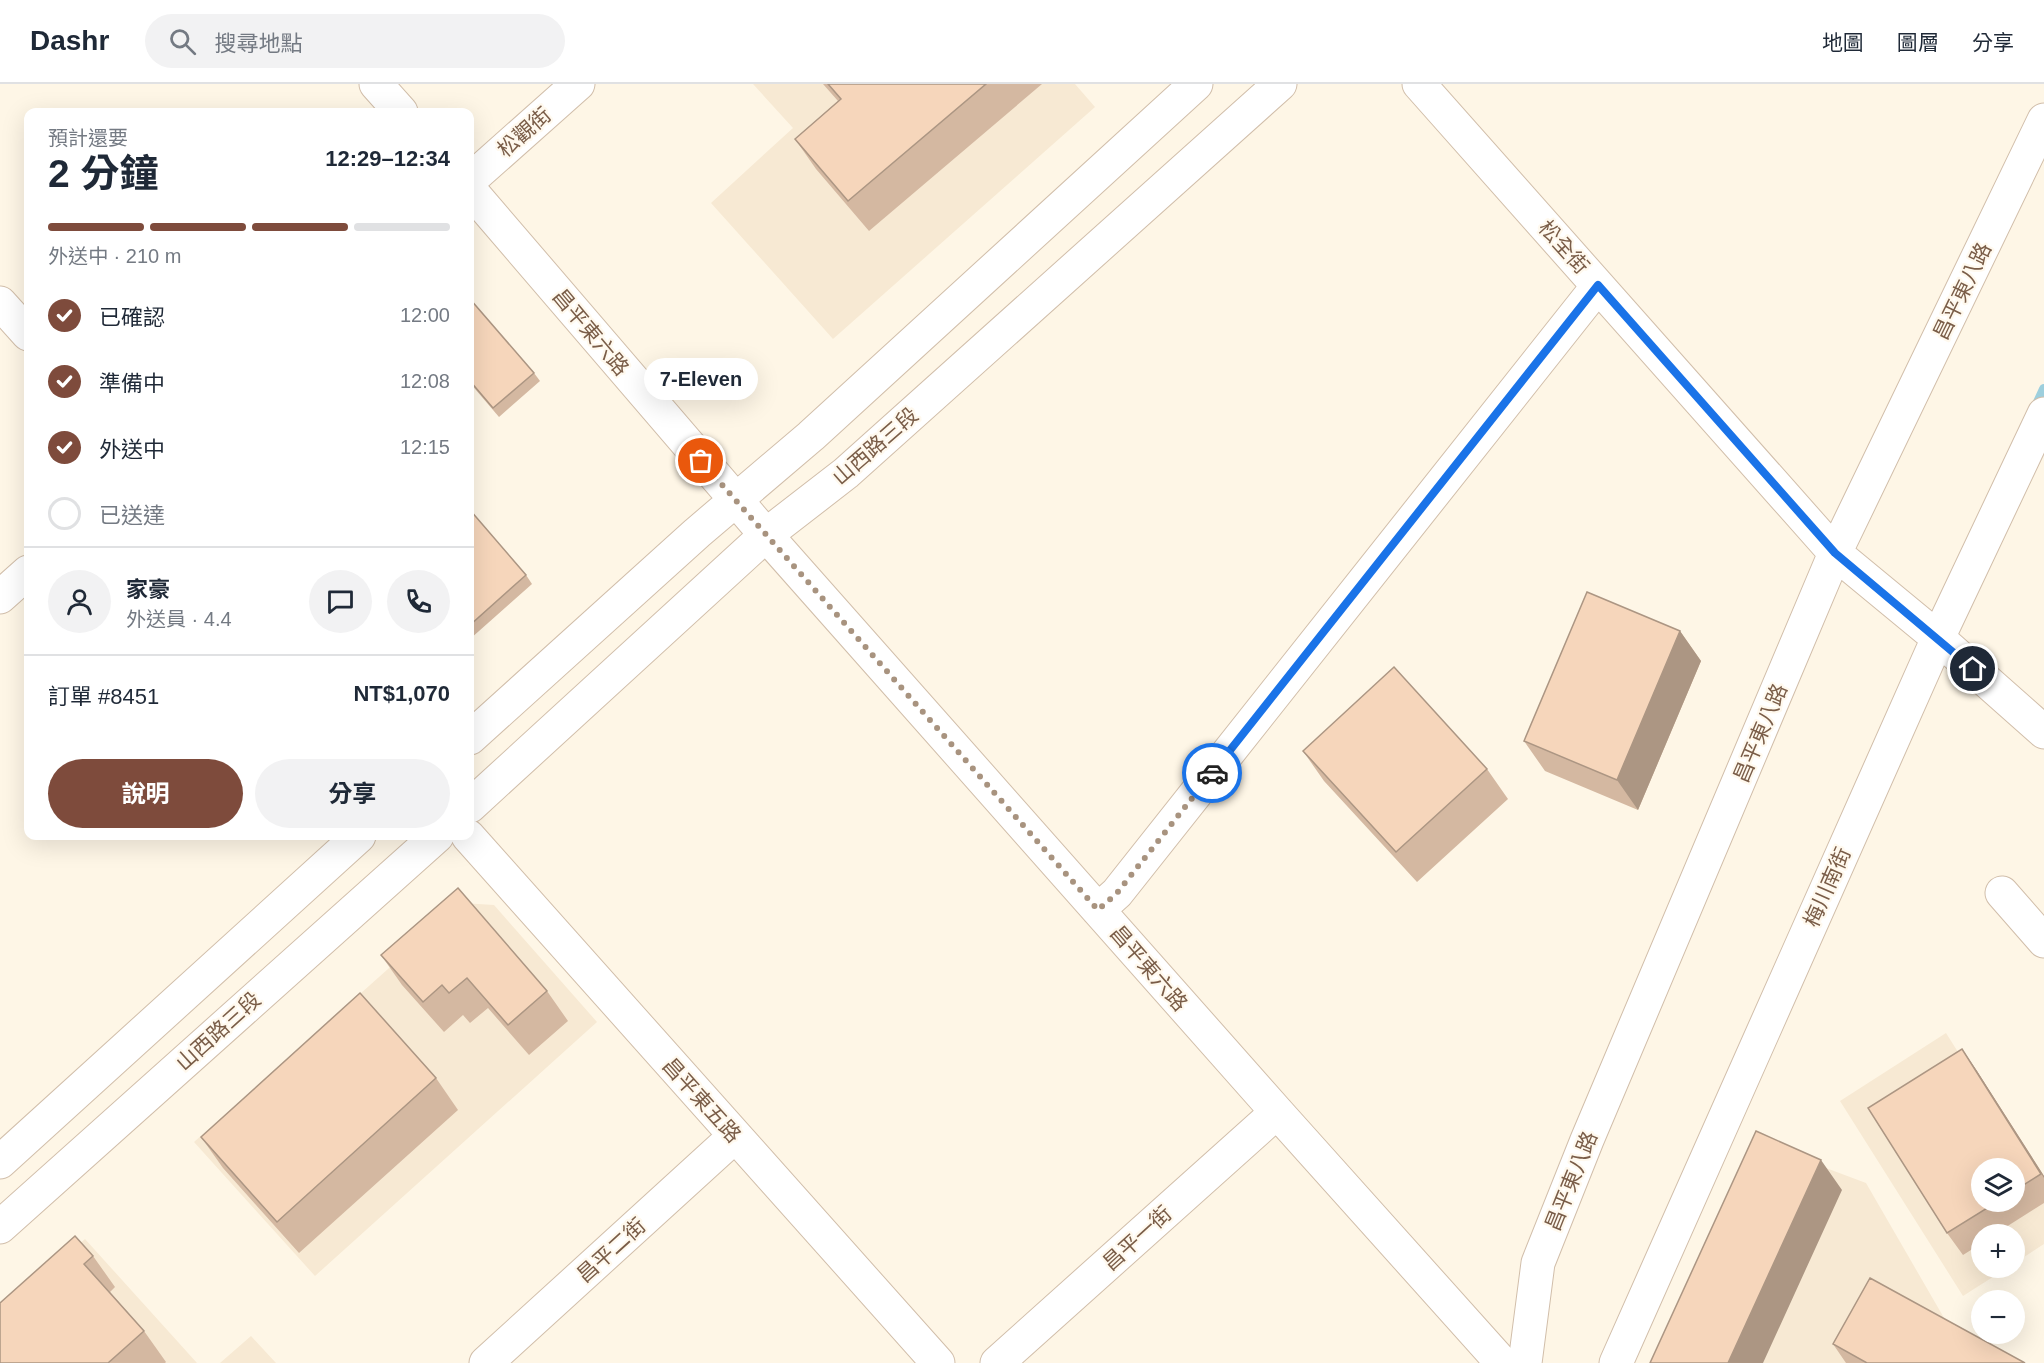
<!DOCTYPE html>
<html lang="zh-TW">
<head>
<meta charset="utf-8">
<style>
	:root { --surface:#fff; --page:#f2f2f3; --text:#1f2937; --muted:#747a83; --line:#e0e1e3; --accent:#7e4b3c }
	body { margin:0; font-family:Helvetica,"Noto Sans TC",sans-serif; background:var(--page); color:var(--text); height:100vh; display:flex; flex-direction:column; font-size:22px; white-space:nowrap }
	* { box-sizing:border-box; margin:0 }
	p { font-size:20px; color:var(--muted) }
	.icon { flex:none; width:33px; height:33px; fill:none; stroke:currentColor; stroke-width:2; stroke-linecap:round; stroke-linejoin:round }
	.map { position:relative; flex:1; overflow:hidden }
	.panel { position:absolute; left:24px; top:24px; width:450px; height:732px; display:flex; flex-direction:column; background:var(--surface); border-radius:12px; box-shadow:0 6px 24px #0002 }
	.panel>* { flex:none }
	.fabs { position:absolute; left:1971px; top:1074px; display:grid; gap:12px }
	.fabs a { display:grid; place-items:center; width:54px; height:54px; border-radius:50%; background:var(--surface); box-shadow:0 6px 24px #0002; font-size:30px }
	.pin { position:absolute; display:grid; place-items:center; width:51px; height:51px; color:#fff; margin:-26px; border:3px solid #fff; border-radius:50%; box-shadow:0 2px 6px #0007 }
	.courier { position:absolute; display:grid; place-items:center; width:60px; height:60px; margin:-30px; border:4px solid #1a73e8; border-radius:50%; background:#fff; color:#222; box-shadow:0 2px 8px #0007 }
	.bubble { position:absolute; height:42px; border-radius:21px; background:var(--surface); box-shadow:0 6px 24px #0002; font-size:20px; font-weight:700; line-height:42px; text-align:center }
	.head em { font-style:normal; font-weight:700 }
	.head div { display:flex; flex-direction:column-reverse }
	.head { display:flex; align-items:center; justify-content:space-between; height:102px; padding:0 24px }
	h1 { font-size:39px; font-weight:700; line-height:45px }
	.bar { display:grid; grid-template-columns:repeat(4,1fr); gap:9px 6px; align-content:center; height:72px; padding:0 24px }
	.bar i { height:8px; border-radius:4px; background:var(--line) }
	.bar .on { background:var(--accent) }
	.bar p { grid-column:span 4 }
	.line { display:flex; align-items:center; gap:15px; padding:0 24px; border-top:2px solid var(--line) }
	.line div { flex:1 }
	.round { display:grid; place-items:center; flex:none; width:63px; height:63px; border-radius:32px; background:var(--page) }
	ol { padding:0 24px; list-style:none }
	li { display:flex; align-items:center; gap:18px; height:66px }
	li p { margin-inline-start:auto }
	li .icon { padding:6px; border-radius:50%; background:var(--accent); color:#fff; stroke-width:4 }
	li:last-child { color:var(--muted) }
	li i { width:33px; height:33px; border:3px solid var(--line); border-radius:50% }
	.cta { display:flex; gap:12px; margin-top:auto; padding:12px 24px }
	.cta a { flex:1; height:69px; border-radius:36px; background:var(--accent); color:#fff; font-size:24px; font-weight:700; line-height:69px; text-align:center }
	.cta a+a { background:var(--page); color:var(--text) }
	header { display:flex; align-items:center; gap:36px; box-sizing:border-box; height:84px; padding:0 30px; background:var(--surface); border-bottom:2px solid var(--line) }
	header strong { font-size:28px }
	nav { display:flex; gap:33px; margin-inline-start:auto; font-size:21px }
	.search { width:420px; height:54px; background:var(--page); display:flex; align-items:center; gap:15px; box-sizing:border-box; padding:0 21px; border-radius:33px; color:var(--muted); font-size:22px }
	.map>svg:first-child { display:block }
	.residential { fill:#f7e9d3; fill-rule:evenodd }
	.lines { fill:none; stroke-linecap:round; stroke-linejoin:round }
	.stream { stroke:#9dcfdd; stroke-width:10 }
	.minor-casing { stroke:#d1beaa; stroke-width:35 }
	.minor { stroke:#fff; stroke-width:33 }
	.wall { fill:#d4b8a1; fill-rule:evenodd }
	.shaded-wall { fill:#ac9683 }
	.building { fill:#f6d6bb; stroke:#ac9683; stroke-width:1.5 }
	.done { stroke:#a8937f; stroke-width:6; stroke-dasharray:0 10.8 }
	.route { stroke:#1a73e8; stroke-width:8 }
	.labels { text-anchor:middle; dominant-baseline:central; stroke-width:4.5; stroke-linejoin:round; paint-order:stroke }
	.street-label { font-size:21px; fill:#7a5d48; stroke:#fff9ee }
</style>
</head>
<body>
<header>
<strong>Dashr</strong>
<div class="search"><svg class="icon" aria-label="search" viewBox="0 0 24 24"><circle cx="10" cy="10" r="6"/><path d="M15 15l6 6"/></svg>搜尋地點</div>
<nav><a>地圖</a><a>圖層</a><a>分享</a></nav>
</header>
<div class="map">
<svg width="2044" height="1279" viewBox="0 0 2044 1279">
	<rect width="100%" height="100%" fill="#fef6e6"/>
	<path class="residential" d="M 753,0 L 1075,0 L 1095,23 L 833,255 L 711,119 L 793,44 Z
		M 462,819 L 494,821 L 597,938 L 315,1192 L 194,1058 Z
		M 1946,949 L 2044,1104 L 2044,1160 L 2015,1179 L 2014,1150 L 1982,1150 L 1982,1184 L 2007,1184 L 1963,1212 L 1840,1017 ZM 1982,1084 L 2014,1084 L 2014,1118 L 1982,1118 Z
		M 1767,1062 L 1866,1099 L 1951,1246 L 2006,1279 L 1671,1279 Z
		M 85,1155 L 197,1279 L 0,1279 L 0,1232 Z
		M 251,1252 L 276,1279 L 220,1279 Z"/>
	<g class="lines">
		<path class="stream" d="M 2034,327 L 2044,305"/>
		<defs>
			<path id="minor" d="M 376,0 L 401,28
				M 1419,0 L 1835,469 L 1938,554 L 2044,648
				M 470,96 L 578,0
				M 470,106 L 766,451 L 1277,1028 L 1502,1279
				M 0,219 L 28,250
				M 0,513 L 28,488
				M 470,654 L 697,449 L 811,352 L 1196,0
				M 470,722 L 766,451 L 846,389 L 1280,0
				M 468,752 L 938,1279
				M 2002,809 L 2044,857
				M 1098,826 L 1117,809 L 1598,202
				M 0,1078 L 359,752
				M 0,1143 L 437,752
				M 486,1279 L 735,1052
				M 997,1279 L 1277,1028
				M 1525,1279 L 1538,1179 L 1587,1056 L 1835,469 L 2044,36
				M 1616,1279 L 1938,554 L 2044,330"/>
		</defs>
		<use href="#minor" class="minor-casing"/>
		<use href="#minor" class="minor"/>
	</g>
	<path class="wall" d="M 823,0 L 1042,0 L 869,147 L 816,85 L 795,55 L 838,17 Z
		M 470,215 L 534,289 L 540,297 L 499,333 L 470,299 Z
		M 470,426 L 526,491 L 532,500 L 470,555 Z
		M 1680,547 L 1701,577 L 1638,726 L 1545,687 L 1524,657 Z
		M 1303,667 L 1487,685 L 1508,715 L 1417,798 L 1324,697 Z
		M 381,871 L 547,907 L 568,937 L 529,971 L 488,924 L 470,939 L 463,931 L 444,948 L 402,901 Z
		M 1962,965 L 1977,987 L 2044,1092 L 2044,1119 L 1995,1150 L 1982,1150 L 1982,1159 L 1963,1171 L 1947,1149 ZM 2014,1084 L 2014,1118 L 1982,1118 Z
		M 436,994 L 458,1026 L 299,1169 L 223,1084 L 201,1053 Z
		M 93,1172 L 115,1203 L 110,1208 L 144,1247 L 166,1278 L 165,1279 L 0,1279 L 0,1219 Z
		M 1833,1260 L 2025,1279 L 1846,1279 Z"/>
	<path class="shaded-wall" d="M 1680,547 L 1701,577 L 1638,726 L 1617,696 Z
		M 1962,965 L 1977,987 L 2044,1092 L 2044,1094 Z
		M 1821,1076 L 1842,1106 L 1763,1279 L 1728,1279 Z"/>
	<path class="building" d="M 828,0 L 986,0 L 848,117 L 795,55 L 841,15 Z
		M 470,215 L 534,289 L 493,324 L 470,297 Z
		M 470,426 L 526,491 L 470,541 Z
		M 1587,508 L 1680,547 L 1617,696 L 1524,657 Z
		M 1394,583 L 1487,685 L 1396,768 L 1303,667 Z
		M 458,804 L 547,907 L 508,941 L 467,894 L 449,909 L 442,901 L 423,918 L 381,871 Z
		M 360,909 L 436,994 L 277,1138 L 201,1053 Z
		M 1962,965 L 2041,1090 L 2014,1107 L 2014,1084 L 1982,1084 L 1982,1118 L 1997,1118 L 1947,1149 L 1868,1024 Z
		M 1756,1047 L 1821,1076 L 1728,1279 L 1650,1279 Z
		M 75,1152 L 93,1172 L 84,1180 L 144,1247 L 108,1279 L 0,1279 L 0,1219 Z
		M 1870,1194 L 2025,1279 L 1867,1279 L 1833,1260 Z"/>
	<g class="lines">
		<path class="done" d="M 701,377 L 1098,826 L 1117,809 L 1212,689"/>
		<path class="route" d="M 1212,689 L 1598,201 L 1835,469 L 1973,585"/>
	</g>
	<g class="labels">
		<g class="street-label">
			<text transform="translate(524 48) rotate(-41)">松觀街</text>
			<text transform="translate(1564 163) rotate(48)">松全街</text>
			<text transform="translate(1962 207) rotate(-64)">昌平東八路</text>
			<text transform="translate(591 248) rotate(50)">昌平東六路</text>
			<text transform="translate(875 362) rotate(-41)">山西路三段</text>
			<text transform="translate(1760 649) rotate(-67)">昌平東八路</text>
			<text transform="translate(1827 803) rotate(-66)">梅川南街</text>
			<text transform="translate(1149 884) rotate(49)">昌平東六路</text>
			<text transform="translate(218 947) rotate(-42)">山西路三段</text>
			<text transform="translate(702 1016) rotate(48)">昌平東五路</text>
			<text transform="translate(1571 1097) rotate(-68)">昌平東八路</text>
			<text transform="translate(1137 1154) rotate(-42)">昌平一街</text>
			<text transform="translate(611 1166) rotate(-42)">昌平二街</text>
		</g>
	</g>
</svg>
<div class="fabs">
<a><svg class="icon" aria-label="layers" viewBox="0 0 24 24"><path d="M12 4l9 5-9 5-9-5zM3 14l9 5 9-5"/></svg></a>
<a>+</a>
<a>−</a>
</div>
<div class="pin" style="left:701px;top:377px;background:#ea580c"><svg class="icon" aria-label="bag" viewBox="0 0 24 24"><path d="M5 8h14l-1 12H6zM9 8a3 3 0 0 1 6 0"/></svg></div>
<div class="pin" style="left:1973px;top:585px;background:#1f2937"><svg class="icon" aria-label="home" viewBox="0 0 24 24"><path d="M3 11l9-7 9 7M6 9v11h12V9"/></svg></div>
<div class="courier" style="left:1212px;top:689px"><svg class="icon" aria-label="car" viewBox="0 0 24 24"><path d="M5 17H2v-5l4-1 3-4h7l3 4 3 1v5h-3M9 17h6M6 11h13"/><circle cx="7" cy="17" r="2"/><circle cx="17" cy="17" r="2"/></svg></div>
<div class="bubble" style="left:644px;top:274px;width:114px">7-Eleven</div>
<section class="panel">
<div class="head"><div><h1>2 分鐘</h1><p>預計還要</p></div><em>12:29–12:34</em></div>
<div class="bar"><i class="on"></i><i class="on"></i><i class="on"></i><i></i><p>外送中 · 210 m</p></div>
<ol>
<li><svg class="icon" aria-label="check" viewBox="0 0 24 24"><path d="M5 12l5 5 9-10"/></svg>已確認<p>12:00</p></li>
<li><svg class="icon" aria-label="check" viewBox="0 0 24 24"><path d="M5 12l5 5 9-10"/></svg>準備中<p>12:08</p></li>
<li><svg class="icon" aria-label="check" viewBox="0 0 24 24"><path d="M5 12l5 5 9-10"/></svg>外送中<p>12:15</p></li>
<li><i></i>已送達</li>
</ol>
<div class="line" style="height:108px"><a class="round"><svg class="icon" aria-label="person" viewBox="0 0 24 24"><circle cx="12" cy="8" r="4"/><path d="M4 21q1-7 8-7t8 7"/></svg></a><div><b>家豪</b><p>外送員 · 4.4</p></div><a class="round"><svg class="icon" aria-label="chat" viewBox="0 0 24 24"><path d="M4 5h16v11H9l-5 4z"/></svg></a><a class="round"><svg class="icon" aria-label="phone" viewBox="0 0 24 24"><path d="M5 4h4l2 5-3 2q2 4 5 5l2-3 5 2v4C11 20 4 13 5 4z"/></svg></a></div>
<div class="line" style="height:78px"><div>訂單 #8451</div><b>NT$1,070</b></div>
<div class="cta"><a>說明</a><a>分享</a></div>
</section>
</div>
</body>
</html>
